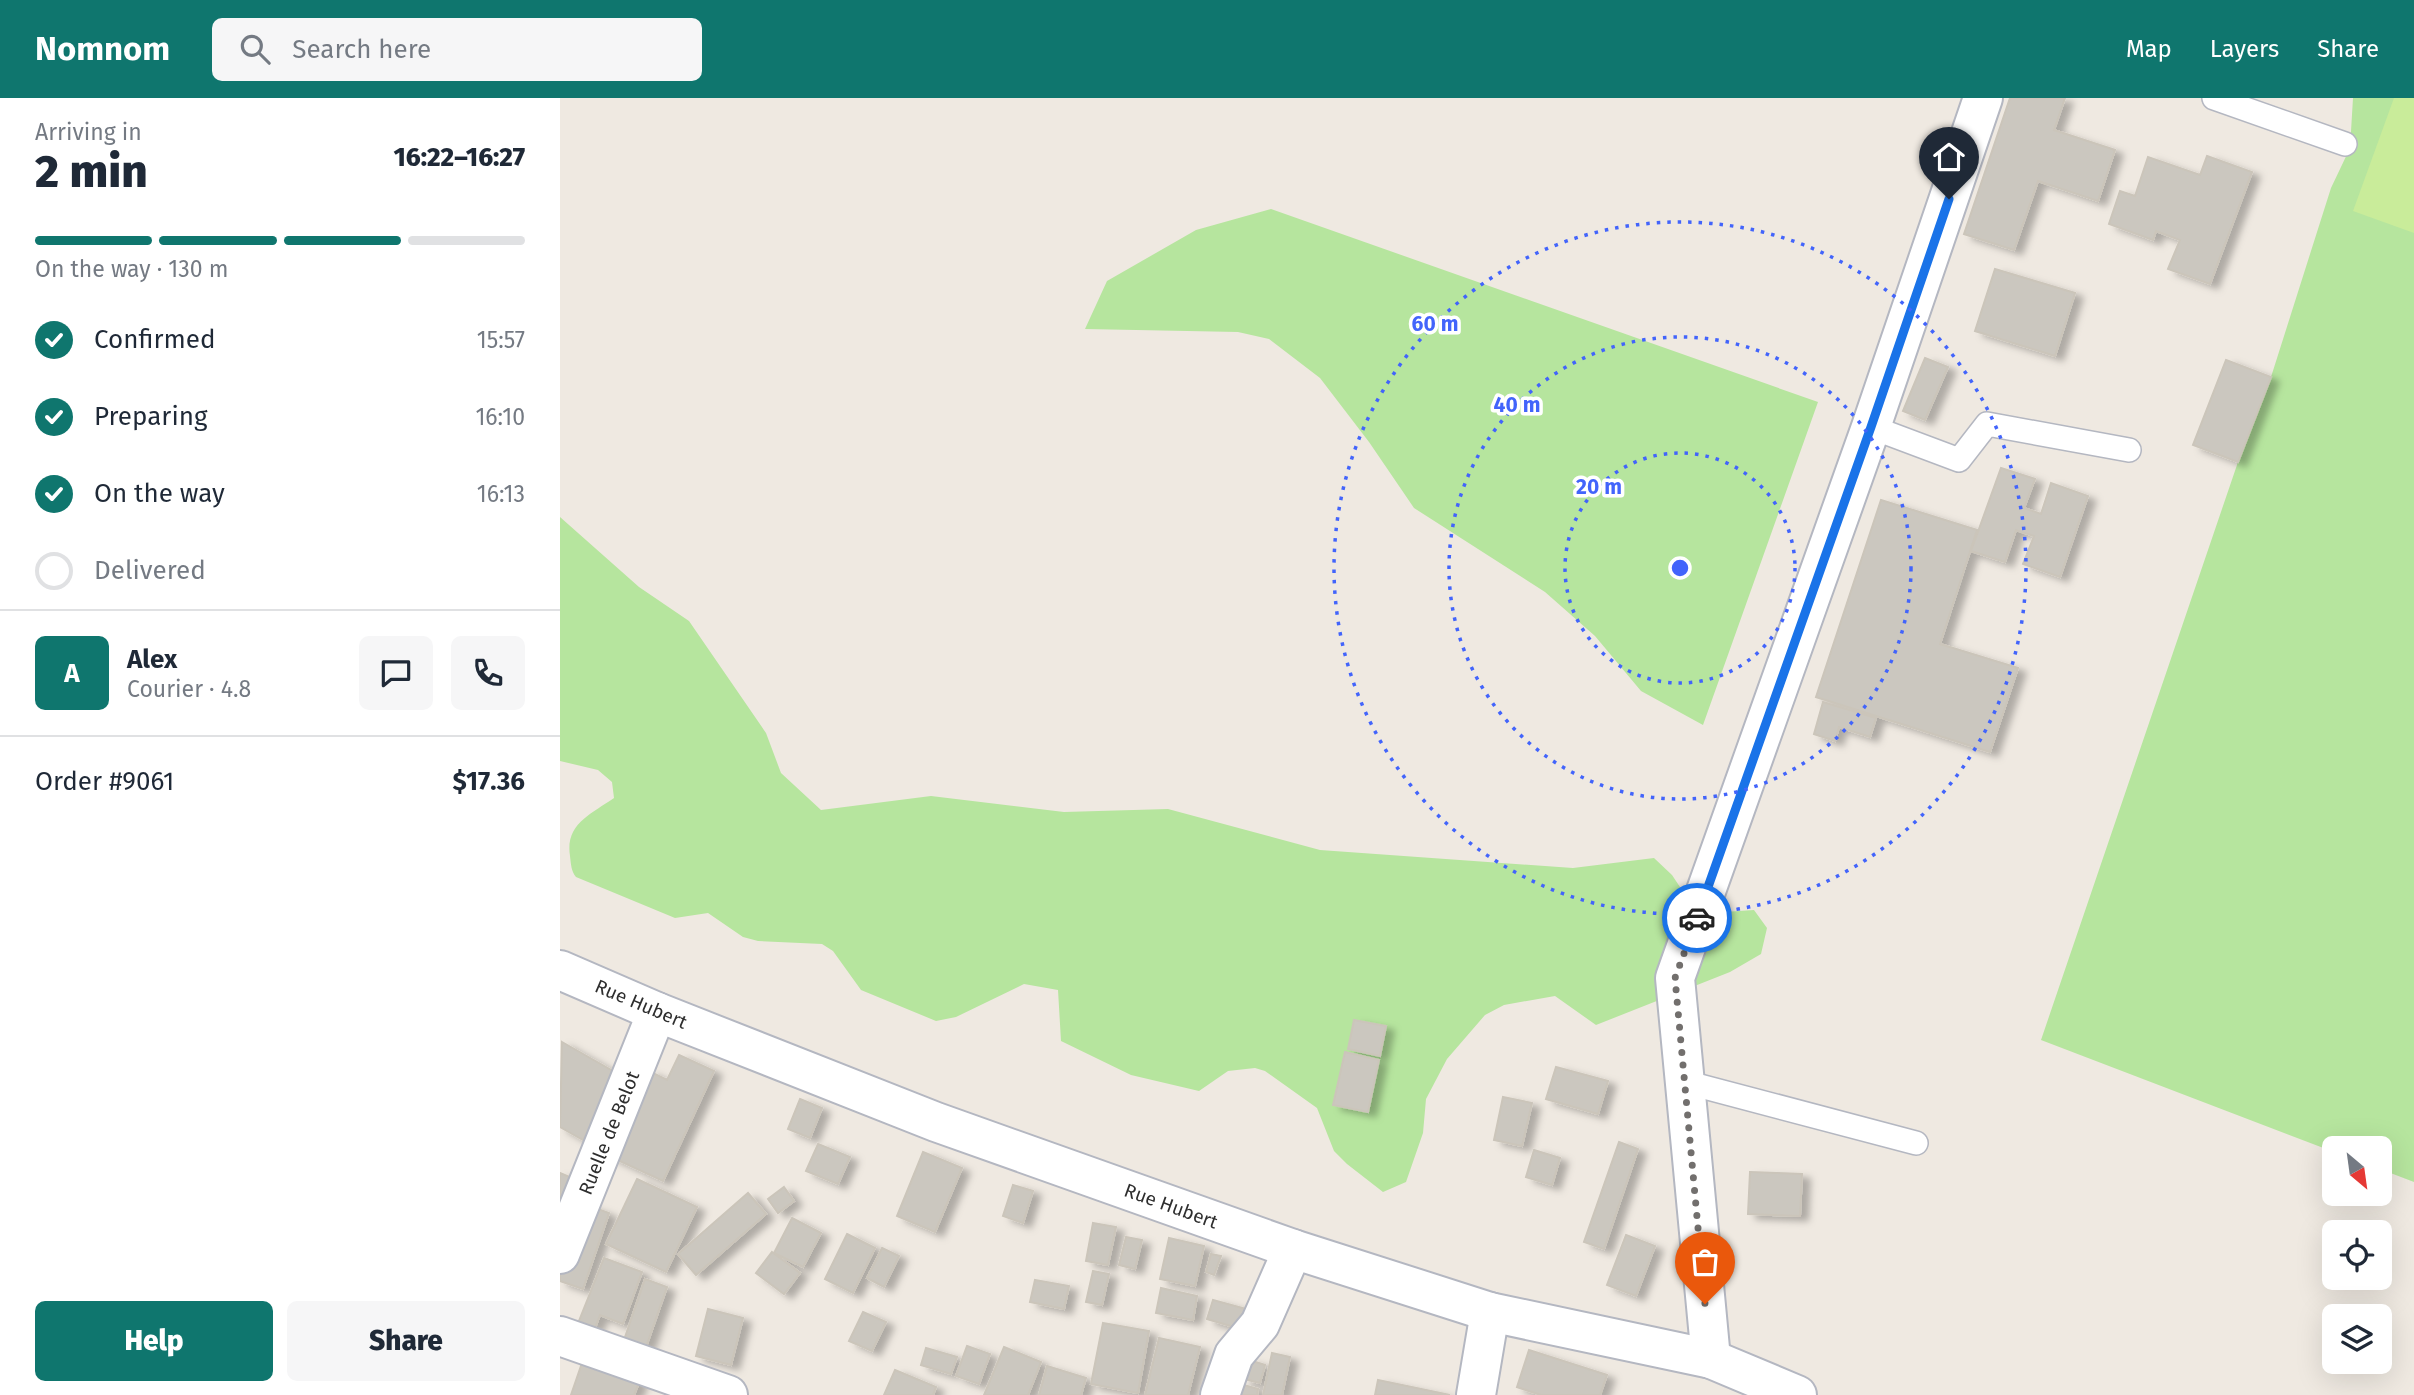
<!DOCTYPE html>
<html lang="en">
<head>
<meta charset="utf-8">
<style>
	:root { --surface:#fff; --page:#f6f6f7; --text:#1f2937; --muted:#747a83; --line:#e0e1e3; --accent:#0f766e }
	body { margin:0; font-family:"Fira Sans",sans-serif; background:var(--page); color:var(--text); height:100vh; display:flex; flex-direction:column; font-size:26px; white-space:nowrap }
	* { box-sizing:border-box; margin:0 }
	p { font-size:23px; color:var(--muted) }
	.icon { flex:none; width:38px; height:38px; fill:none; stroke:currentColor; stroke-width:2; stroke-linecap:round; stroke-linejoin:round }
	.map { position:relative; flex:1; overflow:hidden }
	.panel { display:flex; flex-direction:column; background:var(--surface); width:560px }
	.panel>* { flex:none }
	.needle { width:46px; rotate:151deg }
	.buttons { position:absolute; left:1762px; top:1038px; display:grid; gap:14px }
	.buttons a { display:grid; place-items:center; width:70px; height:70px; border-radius:10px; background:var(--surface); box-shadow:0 7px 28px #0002; font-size:35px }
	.pin { position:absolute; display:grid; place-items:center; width:60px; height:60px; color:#fff; margin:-72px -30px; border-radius:50% 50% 50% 0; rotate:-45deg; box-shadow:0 0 7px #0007 }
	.pin .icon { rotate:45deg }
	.courier { position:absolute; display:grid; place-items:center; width:70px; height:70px; margin:-35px; border:5px solid #1a73e8; border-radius:50%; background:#fff; color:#222; box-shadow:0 2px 9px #0007 }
	.head em { font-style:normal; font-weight:800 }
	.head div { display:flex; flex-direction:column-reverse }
	.head { display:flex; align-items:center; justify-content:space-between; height:119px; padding:0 35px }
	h1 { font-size:46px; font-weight:800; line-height:52px }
	.bar { display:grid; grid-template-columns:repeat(4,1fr); gap:10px 7px; align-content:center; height:84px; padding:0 35px }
	.bar i { height:9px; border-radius:5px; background:var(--line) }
	.bar .current { background:var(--accent) }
	.bar p { grid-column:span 4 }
	.line { display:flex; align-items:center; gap:18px; padding:0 35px; border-top:2px solid var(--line) }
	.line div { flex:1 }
	.round { display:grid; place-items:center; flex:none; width:74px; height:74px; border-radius:10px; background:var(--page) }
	ol { padding:0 35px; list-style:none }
	li { display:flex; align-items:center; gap:21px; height:77px }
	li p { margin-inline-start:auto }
	li .icon { padding:7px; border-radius:50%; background:var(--accent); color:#fff; stroke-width:4 }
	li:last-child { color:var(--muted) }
	li i { width:38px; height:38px; border:4px solid var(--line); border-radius:50% }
	.button { display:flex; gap:14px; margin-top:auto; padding:14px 35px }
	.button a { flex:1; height:80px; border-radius:10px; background:var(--accent); color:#fff; font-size:28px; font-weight:800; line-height:80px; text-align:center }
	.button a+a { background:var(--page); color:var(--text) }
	header { display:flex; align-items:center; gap:42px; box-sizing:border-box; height:98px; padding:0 35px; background:var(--accent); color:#fff }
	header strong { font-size:33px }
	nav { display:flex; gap:38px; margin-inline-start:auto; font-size:24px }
	.search { width:490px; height:63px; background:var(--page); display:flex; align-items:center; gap:18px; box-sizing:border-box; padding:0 24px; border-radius:10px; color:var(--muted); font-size:26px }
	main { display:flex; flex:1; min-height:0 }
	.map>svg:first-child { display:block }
	.green { fill:#b6e59e }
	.pitch { fill:#c9ec9a }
	.building { fill:#cbc7bf; stroke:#cbc5ba; stroke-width:2; filter:url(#shadow) }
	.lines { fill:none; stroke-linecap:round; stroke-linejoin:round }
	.service-casing { stroke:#b4b7c1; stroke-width:26 }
	.minor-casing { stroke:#b4b7c1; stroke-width:42 }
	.tertiary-casing { stroke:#b4b7c1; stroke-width:42 }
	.service { stroke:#fff; stroke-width:23 }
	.minor { stroke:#fff; stroke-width:38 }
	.tertiary { stroke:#fff; stroke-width:38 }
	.done { stroke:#726f6d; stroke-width:7; stroke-dasharray:0 12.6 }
	.route { stroke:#1a73e8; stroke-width:9 }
	.ring { fill:none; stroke:#4264fb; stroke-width:3.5; stroke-dasharray:3.5 7 }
	.labels { text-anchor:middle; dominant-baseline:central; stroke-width:7; stroke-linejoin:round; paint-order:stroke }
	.street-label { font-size:19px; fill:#2e2e2e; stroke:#fff }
	.centre { fill:#4264fb; stroke:#fff; stroke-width:3.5 }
	.ring-label { font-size:21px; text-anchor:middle; font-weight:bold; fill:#4264fb; stroke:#fff; stroke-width:7; stroke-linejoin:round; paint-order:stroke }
</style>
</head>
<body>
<header>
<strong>Nomnom</strong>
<div class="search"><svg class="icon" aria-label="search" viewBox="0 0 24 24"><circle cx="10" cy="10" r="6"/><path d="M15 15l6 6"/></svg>Search here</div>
<nav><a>Map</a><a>Layers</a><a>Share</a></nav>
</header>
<main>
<section class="panel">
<div class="head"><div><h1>2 min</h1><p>Arriving in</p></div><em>16:22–16:27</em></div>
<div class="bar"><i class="current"></i><i class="current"></i><i class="current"></i><i></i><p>On the way · 130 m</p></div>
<ol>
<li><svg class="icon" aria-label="check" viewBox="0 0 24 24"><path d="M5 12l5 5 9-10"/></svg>Confirmed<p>15:57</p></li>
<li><svg class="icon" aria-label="check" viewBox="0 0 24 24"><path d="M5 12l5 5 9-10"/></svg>Preparing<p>16:10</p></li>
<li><svg class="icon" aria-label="check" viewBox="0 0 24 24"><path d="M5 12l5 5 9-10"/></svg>On the way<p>16:13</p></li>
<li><i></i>Delivered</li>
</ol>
<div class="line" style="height:126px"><b class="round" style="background:var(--accent);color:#fff">A</b><div><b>Alex</b><p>Courier · 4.8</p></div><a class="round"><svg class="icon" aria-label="chat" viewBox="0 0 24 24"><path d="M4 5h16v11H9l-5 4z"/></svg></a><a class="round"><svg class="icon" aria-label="phone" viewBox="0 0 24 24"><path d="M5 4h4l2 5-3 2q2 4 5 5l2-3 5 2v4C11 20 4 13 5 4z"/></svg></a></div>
<div class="line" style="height:91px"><div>Order #9061</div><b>$17.36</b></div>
<div class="button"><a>Help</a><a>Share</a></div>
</section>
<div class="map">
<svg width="1854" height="1297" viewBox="0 0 1854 1297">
	<defs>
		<filter id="shadow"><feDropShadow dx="8" dy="4.5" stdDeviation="3.5" flood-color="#0004"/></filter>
	</defs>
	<rect width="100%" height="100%" fill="#efe9e1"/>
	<path class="green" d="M 1793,0 L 1854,0 L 1854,1084 L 1820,1071 L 1820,1050 L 1774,1050 L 1774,1054 L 1481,942 L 1678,364 L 1711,279 L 1771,90 L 1790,50 Z
		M 711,111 L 1258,304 L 1143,627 L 1081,593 L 1035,538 L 985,494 L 854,410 L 809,344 L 760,280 L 709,241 L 678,234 L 525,231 L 547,183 L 636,132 Z
		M 0,419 L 79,489 L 129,523 L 206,635 L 221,675 L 261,712 L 371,698 L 504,714 L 608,711 L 760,752 L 1013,770 L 1094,760 L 1112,777 L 1134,810 L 1164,814 L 1194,812 L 1207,830 L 1201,856 L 1170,874 L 1036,927 L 995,898 L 944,907 L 925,917 L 887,961 L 866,1001 L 863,1035 L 846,1084 L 823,1094 L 787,1066 L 774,1053 L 757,1010 L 705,973 L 695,970 L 668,973 L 639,993 L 571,977 L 501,943 L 498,892 L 464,886 L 396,919 L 376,923 L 301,892 L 273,853 L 262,846 L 198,843 L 183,839 L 148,815 L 115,820 L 16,779 C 11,773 11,766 10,758 C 5,726 31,716 54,700 L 52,684 L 38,672 L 0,663 Z"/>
	<path class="pitch" d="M 1834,0 L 1854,0 L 1854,135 L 1793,113 Z"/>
	<path class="building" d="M 1450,0 L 1505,0 L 1494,32 L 1555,52 L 1538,103 L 1478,83 L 1454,152 L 1404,136 Z
		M 1647,58 L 1692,74 L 1650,186 L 1608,171 L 1620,142 L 1596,133 L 1593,142 L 1549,126 L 1560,93 L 1575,98 L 1588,59 L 1640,77 Z
		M 1435,171 L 1515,195 L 1495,258 L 1415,233 Z
		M 1365,260 L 1388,269 L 1365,322 L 1343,313 Z
		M 1666,262 L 1711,279 L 1678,364 L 1633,347 Z
		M 1441,370 L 1475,381 L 1464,410 L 1481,416 L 1491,385 L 1528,398 L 1500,479 L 1463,466 L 1474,438 L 1456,432 L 1445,464 L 1411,453 Z
		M 1321,402 L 1417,432 L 1380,546 L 1458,570 L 1430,654 L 1256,599 Z
		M 1263,604 L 1316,620 L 1310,639 L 1279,629 L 1275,643 L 1254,636 Z
		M 794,922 L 826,928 L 820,958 L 788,951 Z
		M 2,944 L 60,977 L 23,1042 L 0,1029 Z
		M 785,954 L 819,962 L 808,1014 L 773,1007 Z
		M 119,957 L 154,973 L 103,1083 L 49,1058 L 89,973 L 107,982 Z
		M 996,969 L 1048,983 L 1038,1016 L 986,1001 Z
		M 943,999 L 972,1005 L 962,1048 L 934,1042 Z
		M 240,1001 L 262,1010 L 250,1040 L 228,1031 Z
		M 1059,1044 L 1078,1051 L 1044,1151 L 1024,1144 Z
		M 258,1046 L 290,1059 L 278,1086 L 246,1073 Z
		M 974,1052 L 1000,1060 L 992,1087 L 966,1079 Z
		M 363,1054 L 402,1070 L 375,1134 L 337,1118 Z
		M 1190,1074 L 1242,1076 L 1240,1118 L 1188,1116 Z
		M 0,1075 L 12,1080 L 0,1112 Z
		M 77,1081 L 137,1109 L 106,1174 L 46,1146 Z
		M 453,1087 L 473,1093 L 463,1125 L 443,1118 Z
		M 224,1089 L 234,1103 L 218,1115 L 208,1101 Z
		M 188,1095 L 206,1116 L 136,1177 L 118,1156 Z
		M 24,1106 L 49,1115 L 23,1191 L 0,1183 L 0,1175 Z
		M 232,1120 L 261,1135 L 243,1169 L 214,1155 Z
		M 533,1125 L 556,1129 L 548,1167 L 526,1163 Z
		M 287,1136 L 315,1150 L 293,1195 L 265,1181 Z
		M 1066,1137 L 1095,1148 L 1076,1198 L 1047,1187 Z
		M 566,1139 L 582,1142 L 575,1171 L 559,1167 Z
		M 609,1140 L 644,1148 L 635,1188 L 600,1181 Z
		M 322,1150 L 339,1158 L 324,1189 L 307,1180 Z
		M 212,1154 L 240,1175 L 224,1196 L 196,1175 Z
		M 651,1156 L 661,1158 L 654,1177 L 646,1174 Z
		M 44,1160 L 82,1174 L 63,1226 L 40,1217 L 35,1230 L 19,1223 Z
		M 533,1173 L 549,1176 L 542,1207 L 526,1204 Z
		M 85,1181 L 107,1189 L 86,1249 L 64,1242 Z
		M 475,1182 L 509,1188 L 504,1211 L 470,1204 Z
		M 601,1190 L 637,1198 L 633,1222 L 596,1215 Z
		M 653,1202 L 697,1214 L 691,1234 L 647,1221 Z
		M 148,1211 L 183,1220 L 171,1267 L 136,1258 Z
		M 303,1214 L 326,1224 L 312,1253 L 289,1243 Z
		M 543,1225 L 589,1233 L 578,1295 L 531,1286 Z
		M 599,1240 L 640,1249 L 628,1297 L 585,1297 Z
		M 407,1248 L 430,1256 L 419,1286 L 396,1278 Z
		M 444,1249 L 481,1264 L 468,1297 L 424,1297 Z
		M 366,1250 L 397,1259 L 391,1276 L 361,1267 Z
		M 969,1252 L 1047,1277 L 1040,1297 L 981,1297 L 957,1289 Z
		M 712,1255 L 730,1259 L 722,1297 L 703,1297 Z
		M 23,1262 L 80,1282 L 74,1297 L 11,1297 Z
		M 689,1262 L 705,1267 L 700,1285 L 684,1281 Z
		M 487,1268 L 526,1280 L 521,1297 L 479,1297 Z
		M 335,1272 L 376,1289 L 373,1297 L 324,1297 Z
		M 818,1282 L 890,1297 L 815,1297 Z
		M 680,1286 L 698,1291 L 697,1297 L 678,1297 Z"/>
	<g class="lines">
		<defs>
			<path id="service" d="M 1654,0 L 1785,46
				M 1311,329 L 1399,362 L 1427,326 L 1569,352
				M 1125,984 L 1356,1045"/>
			<path id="minor" d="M 0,1156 L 97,914
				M 0,1238 L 168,1297
				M 1151,1261 L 1115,880 L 1311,329 L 1423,0
				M 660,1297 L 674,1257 L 700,1226 L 733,1151
				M 916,1297 L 930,1214"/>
			<path id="tertiary" d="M 0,872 L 97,914 L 376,1024 L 733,1151 L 930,1214 L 1151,1261 L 1237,1297"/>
		</defs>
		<use href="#service" class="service-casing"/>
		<use href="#minor" class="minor-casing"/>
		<use href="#tertiary" class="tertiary-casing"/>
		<use href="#service" class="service"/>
		<use href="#minor" class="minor"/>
		<use href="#tertiary" class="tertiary"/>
	</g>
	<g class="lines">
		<path class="done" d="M 1137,820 L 1115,880 L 1145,1206"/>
		<path class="route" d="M 1137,820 L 1311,329 L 1389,101"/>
	</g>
	<g class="ring">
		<circle cx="1120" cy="470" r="115"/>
		<circle cx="1120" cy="470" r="231"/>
		<circle cx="1120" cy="470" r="346"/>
	</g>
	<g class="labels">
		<g class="street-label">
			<text transform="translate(81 906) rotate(23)">Rue Hubert</text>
			<text transform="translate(49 1035) rotate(-68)">Ruelle de Belot</text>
			<text transform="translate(611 1108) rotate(20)">Rue Hubert</text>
		</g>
	</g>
	<circle cx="1120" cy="470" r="10" class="centre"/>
	<g class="ring-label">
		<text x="875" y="233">60 m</text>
		<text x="957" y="314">40 m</text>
		<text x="1039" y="396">20 m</text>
	</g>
</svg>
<div class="buttons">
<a><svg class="needle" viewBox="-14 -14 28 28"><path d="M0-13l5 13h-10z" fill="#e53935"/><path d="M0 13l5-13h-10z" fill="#747a83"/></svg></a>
<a><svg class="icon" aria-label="locate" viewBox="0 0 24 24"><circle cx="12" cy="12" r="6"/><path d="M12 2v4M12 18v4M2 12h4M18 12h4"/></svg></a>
<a><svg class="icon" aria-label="layers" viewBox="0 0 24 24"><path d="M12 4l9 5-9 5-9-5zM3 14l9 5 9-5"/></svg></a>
</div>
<div class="pin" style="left:1145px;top:1206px;background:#ea580c"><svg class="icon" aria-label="bag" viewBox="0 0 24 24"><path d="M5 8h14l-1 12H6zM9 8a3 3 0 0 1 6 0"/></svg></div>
<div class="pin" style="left:1389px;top:101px;background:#1f2937"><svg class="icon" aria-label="home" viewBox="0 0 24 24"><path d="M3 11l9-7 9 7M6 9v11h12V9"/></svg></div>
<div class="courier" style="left:1137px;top:820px"><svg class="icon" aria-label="car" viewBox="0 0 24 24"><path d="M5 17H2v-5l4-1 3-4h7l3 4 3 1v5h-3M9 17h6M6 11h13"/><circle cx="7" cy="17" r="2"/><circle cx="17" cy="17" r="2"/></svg></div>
</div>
</main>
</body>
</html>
